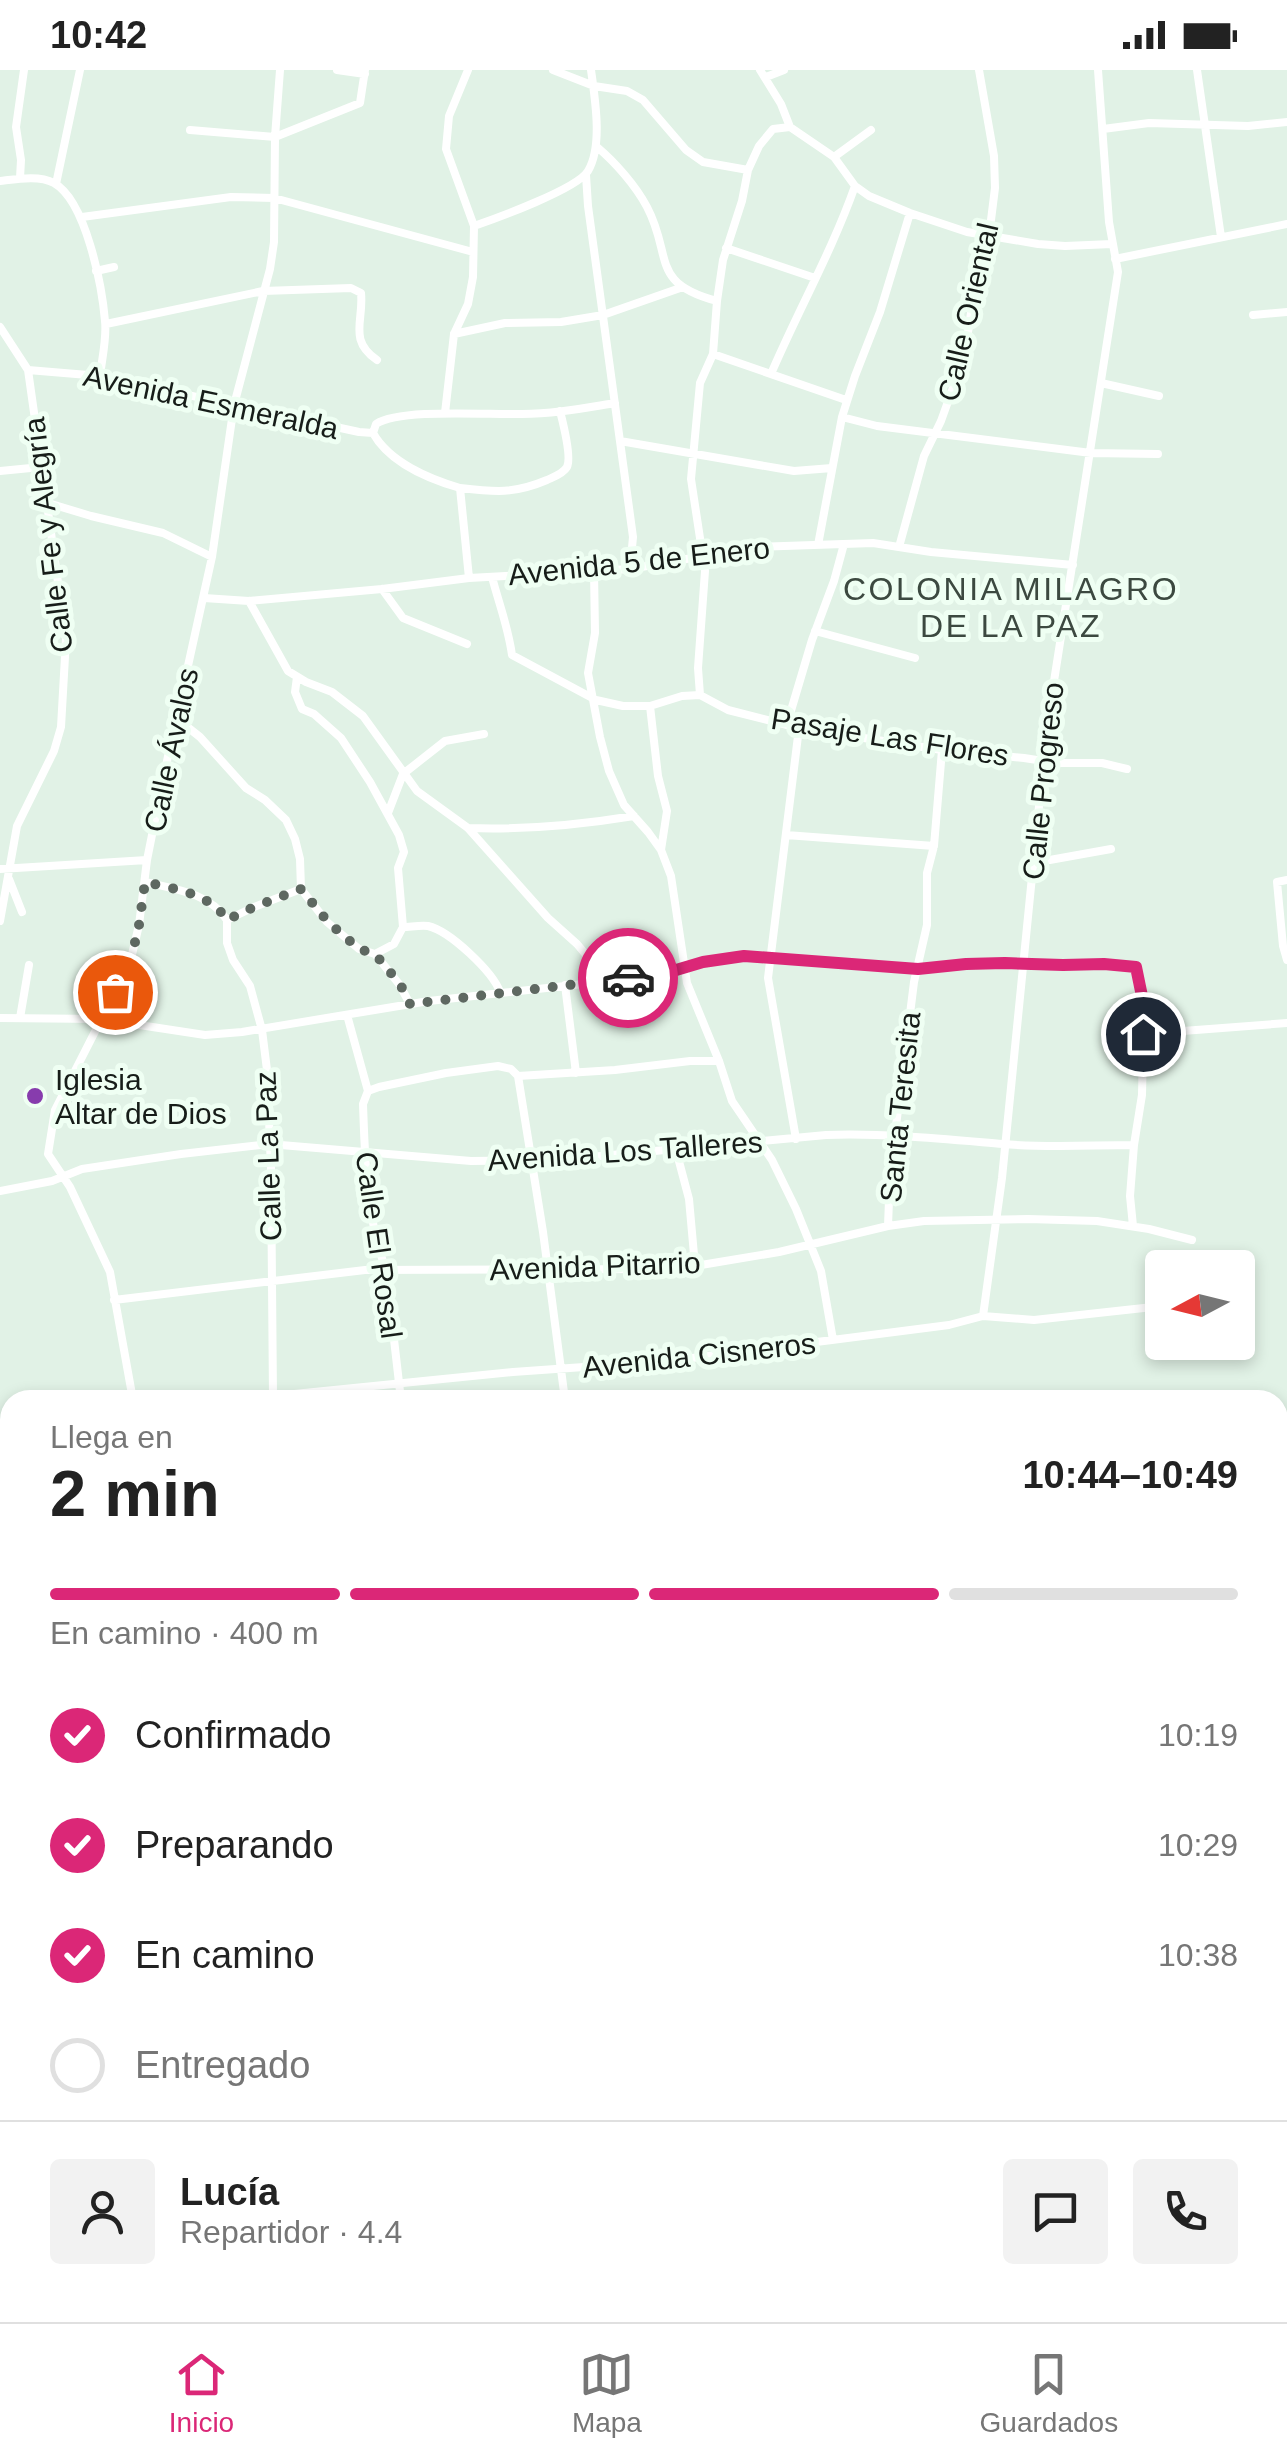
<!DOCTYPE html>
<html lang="es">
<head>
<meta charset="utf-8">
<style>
	:root { --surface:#fff; --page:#f2f2f2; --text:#222; --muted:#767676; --line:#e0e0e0; --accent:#db2777 }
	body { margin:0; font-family:Arial,sans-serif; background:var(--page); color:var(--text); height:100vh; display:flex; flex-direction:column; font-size:38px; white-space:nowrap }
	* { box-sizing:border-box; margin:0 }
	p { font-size:32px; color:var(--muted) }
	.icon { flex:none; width:55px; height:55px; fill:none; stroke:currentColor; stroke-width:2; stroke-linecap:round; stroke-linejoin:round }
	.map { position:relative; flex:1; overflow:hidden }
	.panel { position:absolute; left:0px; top:1320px; width:1288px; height:932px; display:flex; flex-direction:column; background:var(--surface); border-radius:30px 30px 0 0; box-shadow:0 5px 15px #0003 }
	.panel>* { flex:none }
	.needle { width:65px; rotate:263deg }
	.tools { position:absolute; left:1145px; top:1180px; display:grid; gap:20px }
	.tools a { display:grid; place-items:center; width:110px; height:110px; border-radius:10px; background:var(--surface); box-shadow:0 5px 15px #0003; font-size:50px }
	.pin { position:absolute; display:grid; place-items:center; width:85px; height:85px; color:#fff; margin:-42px; border:5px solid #fff; border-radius:50%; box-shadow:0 2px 10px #0007 }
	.courier { position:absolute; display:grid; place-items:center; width:100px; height:100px; margin:-50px; border:8px solid #db2777; border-radius:50%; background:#fff; color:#222; box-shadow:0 2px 12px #0007 }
	.head em { font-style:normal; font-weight:700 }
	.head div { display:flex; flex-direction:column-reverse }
	.head { display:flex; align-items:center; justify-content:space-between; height:170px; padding:0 50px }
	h1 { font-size:65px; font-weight:700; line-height:75px }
	.bar { display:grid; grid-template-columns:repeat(4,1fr); gap:15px 10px; align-content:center; height:120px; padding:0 50px }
	.bar i { height:12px; border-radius:8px; background:var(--line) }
	.bar .selected { background:var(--accent) }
	.bar p { grid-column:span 4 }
	.line { display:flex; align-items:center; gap:25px; padding:0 50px; border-top:2px solid var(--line) }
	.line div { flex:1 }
	.round { display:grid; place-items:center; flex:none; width:105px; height:105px; border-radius:10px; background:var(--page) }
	ol { padding:0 50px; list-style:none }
	li { display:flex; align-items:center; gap:30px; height:110px }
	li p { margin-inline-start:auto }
	li .icon { padding:10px; border-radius:50%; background:var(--accent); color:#fff; stroke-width:4 }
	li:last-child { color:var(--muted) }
	li i { width:55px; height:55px; border:5px solid var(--line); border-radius:50% }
	.status { display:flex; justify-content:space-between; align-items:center; height:70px; padding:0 50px; background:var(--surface); direction:ltr }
	.status svg { height:28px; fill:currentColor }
	.dock { display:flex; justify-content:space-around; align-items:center; height:140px; border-top:2px solid var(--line); background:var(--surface); font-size:28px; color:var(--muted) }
	.dock a { display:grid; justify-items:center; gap:5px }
	.dock .selected { color:var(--accent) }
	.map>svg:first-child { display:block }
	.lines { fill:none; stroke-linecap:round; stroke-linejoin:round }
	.minor { stroke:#fff; stroke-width:8 }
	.tertiary { stroke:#fff; stroke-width:10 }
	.done { stroke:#5e6861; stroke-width:10; stroke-dasharray:0 18 }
	.route { stroke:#db2777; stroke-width:12 }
	.poi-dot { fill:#873cad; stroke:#effff3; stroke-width:4 }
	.labels { text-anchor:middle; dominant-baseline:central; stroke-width:10; stroke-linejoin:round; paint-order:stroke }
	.street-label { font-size:30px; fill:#171d19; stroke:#effff3 }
	.poi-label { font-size:30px; fill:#171d19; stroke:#effff3; text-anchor:start }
	.neighbourhood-label { font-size:32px; letter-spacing:2.5px; fill:#3c4940; stroke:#effff3 }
</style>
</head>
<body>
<div class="status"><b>10:42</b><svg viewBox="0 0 49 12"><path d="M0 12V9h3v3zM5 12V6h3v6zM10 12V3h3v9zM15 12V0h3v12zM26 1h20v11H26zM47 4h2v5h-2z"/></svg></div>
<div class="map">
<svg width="1287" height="2252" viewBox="0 0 1287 2252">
	<rect width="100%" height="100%" fill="#e1f2e6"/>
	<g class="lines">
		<path class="minor" d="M 337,0 L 365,4
			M 553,0 L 594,16 L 627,21 L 643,30 L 686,80 L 703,92 L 748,100
			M 760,0 L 781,34 L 790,57 L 834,87 L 855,116 L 869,126 L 910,143 L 967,162 L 1038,174 L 1065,176 L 1112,174
			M 1197,0 L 1221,167
			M 766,7 L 784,0
			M 1103,59 L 1149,53 L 1248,56 L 1287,52
			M 190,60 L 275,67 L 360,33 L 365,0
			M 597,77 C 615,92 636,116 647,137 C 673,186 649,213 717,231
			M 834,87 L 871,60
			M 586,105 L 588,136 L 633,467 L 630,499
			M 20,108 L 21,90 L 16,57 L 24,0
			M 0,111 C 17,109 39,105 54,113 C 86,131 102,216 105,251 C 107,268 102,288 100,306
			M 56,114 L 80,0
			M 82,147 L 231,127 L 274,128 L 473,182
			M 474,156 C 497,148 577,119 588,101 C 603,76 595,29 591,0
			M 726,178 L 815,208
			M 1115,189 L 1287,154
			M 96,201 L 114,197
			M 1253,245 L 1287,242
			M 106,254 L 263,221 L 351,218 L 361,223 C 364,251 348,270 377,290
			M 0,257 L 28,300 L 66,569 L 61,657 L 54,681 L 17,756 L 0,851
			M 454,264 L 505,253 L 561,252 L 603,245 L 683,217
			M 713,284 L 846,330
			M 28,300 L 100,306 L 359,362 L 373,363
			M 771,304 C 798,241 832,181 855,116
			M 1101,313 L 1159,326
			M 445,343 L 454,264 L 468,234 L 473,207 L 474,156 L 446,79 L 449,46 L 468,0
			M 842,347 L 877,356 L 1091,383 L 1158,384
			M 373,363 L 376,354 C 400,338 489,345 522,344 C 553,344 584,338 615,333
			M 373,363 C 389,392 429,409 460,418 L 469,508
			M 620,371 L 794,401 L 832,398
			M 0,401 L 41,397
			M 460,418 C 495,422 514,424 547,410 C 553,407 563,404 567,397 C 572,387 563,353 560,341
			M 48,433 L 91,446 L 163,463 L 212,487
			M 818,475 L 842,347 L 855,306 L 880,242 L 910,143
			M 899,477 L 924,386 L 941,351 L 964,287 L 979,193 L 991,150 L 995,118 L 994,86 L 979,0
			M 594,501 L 595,563 L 588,603 L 600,667 L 609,701 L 624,735 L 648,762 L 661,780
			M 492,507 C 499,534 508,556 512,585 L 596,630 L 623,636 L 650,636 L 682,626 L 700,625 L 728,640 L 799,658 L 942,680 L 1024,688 L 1056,693 L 1102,693 L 1127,699
			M 382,519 L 403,548 L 467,574
			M 204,528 L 249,531 L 382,519 L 469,508 L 630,499 L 754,477 L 873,473 L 931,482 L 1073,495
			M 249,531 L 288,601 L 306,612 L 332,622 L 363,646 L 417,721 L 468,758 L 548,848 L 577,874 L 607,910
			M 815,561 L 915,588
			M 297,607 L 295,622 L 302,639 L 314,644 L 341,668 L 370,712 L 399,765 L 404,782 L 398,798 L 403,857 L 394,874 L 375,884
			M 700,625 L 698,598 L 705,501 L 691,409 L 700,313 L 713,284 L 717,231 L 723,190 L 742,131 L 748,100 L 759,76 L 773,59 L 790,57
			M 650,636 L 658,706 L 667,741 L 661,780 L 671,806 L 687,913 L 719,991 L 732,1031 L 772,1090 L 796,1139 L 821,1201 L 833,1270
			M 176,648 L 200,667 L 246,718 L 265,730 L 286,750 L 295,769 L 300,789 L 301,819 L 327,852 L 359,879 L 375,884
			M 787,654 L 812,570 L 834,511 L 844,474
			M 388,743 L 403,704 L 445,671 L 484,664
			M 468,758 C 523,760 579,755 634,746
			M 786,765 L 934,776
			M 1033,793 L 1111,779
			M 0,799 L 147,790
			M 9,809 L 22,842
			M 1287,810 L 1277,812 L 1283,876 L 1287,890
			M 145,812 C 174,819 210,823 227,850
			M 403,857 C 410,857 420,855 428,856 C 450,861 493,902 500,922
			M 375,884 L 399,914 L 410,934
			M 565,915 L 576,1003
			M 347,945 L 368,1021
			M 0,948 L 100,949 L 205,965 L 242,962 L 429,931 L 656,906 L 703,892 L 744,885 L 917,899 L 966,894 L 1005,893 L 1063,895 L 1104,894 L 1136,897 L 1144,935 L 1142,1025 L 1134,1075 L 1130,1126 L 1133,1156
			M 20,948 L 29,895
			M 1143,964 L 1287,953
			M 518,1006 L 543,1162 L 565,1330
			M 368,1021 L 379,1017 L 446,1003 L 498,996 L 511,999 L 518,1006 L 615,1000 L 690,991 L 719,991
			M 368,1021 L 363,1034 C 365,1089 366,1148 386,1200 L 401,1330
			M 796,1069 L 768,908 L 799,658
			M 676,1080 L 689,1129 L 695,1196
			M 0,1121 L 52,1111 L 82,1099 L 181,1084 L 269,1074 L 471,1091 L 558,1090 L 826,1065 C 886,1063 944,1069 1003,1074 C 1046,1078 1091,1075 1134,1075
			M 888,1156 L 890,1104 L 914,912 L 927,855 L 927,803 L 934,776 L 942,680
			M 114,1230 L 365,1200 L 661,1199 L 695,1196 L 779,1182 L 888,1156 L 924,1151 L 1028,1149 L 1097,1151 L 1149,1159 L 1192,1170
			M 983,1246 L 1002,1108 L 1047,656 L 1118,202 L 1109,152 L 1098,0
			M 273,1327 L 271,1099 L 267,1000 L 262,960 L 250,916 L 233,890 L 227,873 L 227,850 L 254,837 L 301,819
			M 133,1330 L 110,1202 L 70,1117 L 48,1084 L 55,1040 L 130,893 L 139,855 L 147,790 L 165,700 L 212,487 L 234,335 L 270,199 L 274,172 L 275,67 L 280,0
			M 234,1330 L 513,1302 L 669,1291 L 949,1255 L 983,1246 L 1034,1250 L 1162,1236
			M 0,1355 L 10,1354
			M 0,1494 L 10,1589
			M 0,1675 L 10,1674
			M 1278,1938 L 1287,1935
			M 0,2069 L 10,2067
			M 0,2235 L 10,2235
			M 242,2242 C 280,2250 306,2252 344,2242
			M 133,2252 L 135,2242
			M 550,2252 L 568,2242
			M 772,2252 L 787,2242
			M 999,2252 L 1000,2242"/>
		<path class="tertiary" d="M 0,1927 L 10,1925
			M 723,2242 L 732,2252"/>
	</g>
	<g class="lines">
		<path class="done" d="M 115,922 L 130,894 L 139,855 L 145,812 C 174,819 210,823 227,850 L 254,837 L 301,819 L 328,852 L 359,879 L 375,884 L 400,914 L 410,934 L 628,908"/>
		<path class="route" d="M 628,908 L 656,906 L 703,892 L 744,886 L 918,899 L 966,894 L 1005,893 L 1063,895 L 1104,894 L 1136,897 L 1144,936 L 1143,964"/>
	</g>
	<circle class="poi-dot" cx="35" cy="1026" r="10"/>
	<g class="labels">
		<g class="street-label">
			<text transform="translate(968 242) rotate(-77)">Calle Oriental</text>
			<text transform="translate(211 332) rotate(12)">Avenida Esmeralda</text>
			<text transform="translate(48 465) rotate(-97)">Calle Fe y Alegría</text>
			<text transform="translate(639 491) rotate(-6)">Avenida 5 de Enero</text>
			<text transform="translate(890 667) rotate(9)">Pasaje Las Flores</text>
			<text transform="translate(171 680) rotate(-78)">Calle Ávalos</text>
			<text transform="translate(1043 711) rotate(-84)">Calle Progreso</text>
			<text transform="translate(900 1037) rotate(-84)">Santa Teresita</text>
			<text transform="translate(625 1081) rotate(-4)">Avenida Los Talleres</text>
			<text transform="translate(268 1086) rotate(-92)">Calle La Paz</text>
			<text transform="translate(379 1175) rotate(82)">Calle El Rosal</text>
			<text transform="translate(595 1196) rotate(-2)">Avenida Pitarrio</text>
			<text transform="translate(699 1285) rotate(-6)">Avenida Cisneros</text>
		</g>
		<g class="poi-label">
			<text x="55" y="1009">Iglesia<tspan x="55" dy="34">Altar de Dios</tspan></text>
		</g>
		<g class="neighbourhood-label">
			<text x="1011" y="519">COLONIA MILAGRO<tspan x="1011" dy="37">DE LA PAZ</tspan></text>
		</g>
	</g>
</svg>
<div class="tools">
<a><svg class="needle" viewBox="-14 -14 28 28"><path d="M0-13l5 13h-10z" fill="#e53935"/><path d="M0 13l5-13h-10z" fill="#767676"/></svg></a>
</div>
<div class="pin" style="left:115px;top:922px;background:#ea580c"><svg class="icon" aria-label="bag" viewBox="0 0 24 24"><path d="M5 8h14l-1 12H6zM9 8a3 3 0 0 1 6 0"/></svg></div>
<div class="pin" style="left:1143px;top:964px;background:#1f2937"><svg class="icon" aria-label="home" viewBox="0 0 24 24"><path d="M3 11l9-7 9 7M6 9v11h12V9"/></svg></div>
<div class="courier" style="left:628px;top:908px"><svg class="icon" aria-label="car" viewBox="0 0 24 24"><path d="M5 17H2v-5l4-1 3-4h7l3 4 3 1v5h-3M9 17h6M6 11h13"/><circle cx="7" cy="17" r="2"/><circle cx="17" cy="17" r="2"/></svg></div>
<section class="panel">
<div class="head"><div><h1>2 min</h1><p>Llega en</p></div><em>10:44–10:49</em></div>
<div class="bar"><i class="selected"></i><i class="selected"></i><i class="selected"></i><i></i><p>En camino · 400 m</p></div>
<ol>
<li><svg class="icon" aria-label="check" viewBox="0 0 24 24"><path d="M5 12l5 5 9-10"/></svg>Confirmado<p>10:19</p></li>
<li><svg class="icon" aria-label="check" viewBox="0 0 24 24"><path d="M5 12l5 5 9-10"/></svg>Preparando<p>10:29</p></li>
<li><svg class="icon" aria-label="check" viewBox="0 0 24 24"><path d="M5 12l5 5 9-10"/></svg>En camino<p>10:38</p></li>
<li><i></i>Entregado</li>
</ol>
<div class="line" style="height:180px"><a class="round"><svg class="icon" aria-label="person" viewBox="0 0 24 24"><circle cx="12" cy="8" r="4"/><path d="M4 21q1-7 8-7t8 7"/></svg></a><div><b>Lucía</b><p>Repartidor · 4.4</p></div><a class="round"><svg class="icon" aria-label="chat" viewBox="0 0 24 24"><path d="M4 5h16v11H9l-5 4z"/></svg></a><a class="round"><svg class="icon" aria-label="phone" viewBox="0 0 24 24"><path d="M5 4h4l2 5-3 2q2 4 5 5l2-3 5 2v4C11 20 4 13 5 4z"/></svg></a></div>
</section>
</div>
<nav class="dock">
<a class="selected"><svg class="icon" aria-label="home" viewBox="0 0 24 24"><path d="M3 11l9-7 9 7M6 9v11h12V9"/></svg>Inicio</a>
<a><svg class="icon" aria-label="map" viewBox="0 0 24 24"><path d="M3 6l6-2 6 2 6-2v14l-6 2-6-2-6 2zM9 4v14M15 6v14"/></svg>Mapa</a>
<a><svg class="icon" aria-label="saved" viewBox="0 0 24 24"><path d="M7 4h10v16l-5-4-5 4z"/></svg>Guardados</a>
</nav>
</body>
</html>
